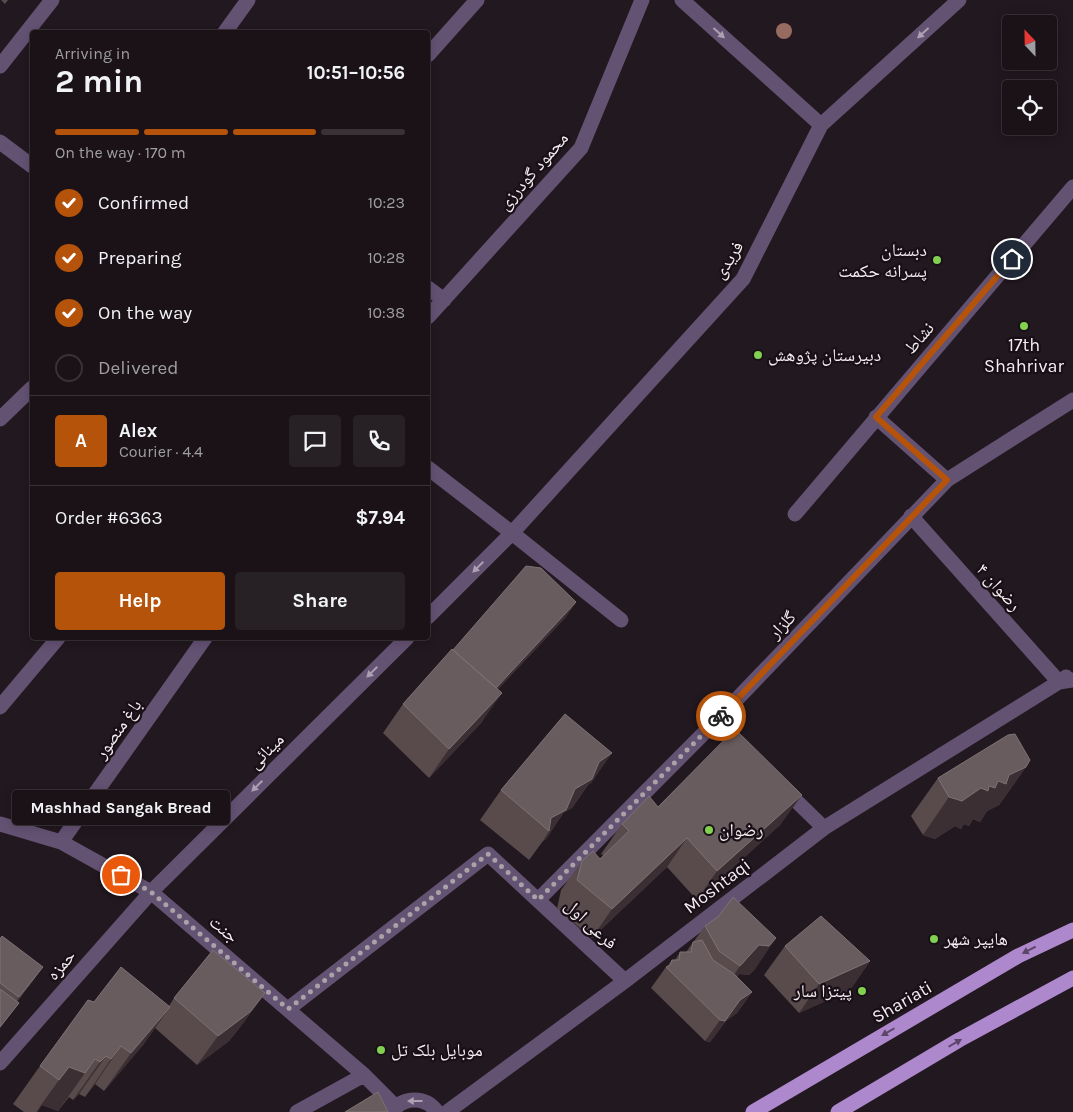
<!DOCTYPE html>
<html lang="en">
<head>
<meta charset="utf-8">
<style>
	:root { --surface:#1a1217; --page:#272024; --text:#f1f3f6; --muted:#9f9ea1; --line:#383236; --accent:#b45309 }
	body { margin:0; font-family:Karla,"Noto Naskh Arabic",sans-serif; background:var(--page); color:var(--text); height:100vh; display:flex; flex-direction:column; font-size:19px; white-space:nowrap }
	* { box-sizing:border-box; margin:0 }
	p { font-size:16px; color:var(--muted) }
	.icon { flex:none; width:28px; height:28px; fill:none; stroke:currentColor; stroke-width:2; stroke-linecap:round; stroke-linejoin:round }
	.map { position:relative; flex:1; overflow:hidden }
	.drawer { position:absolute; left:30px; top:30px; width:400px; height:610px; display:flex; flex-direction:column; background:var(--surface); border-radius:5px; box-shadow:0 2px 12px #0003,0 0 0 1px var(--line) }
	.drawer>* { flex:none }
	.needle { width:32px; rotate:338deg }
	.controls { position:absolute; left:1002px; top:15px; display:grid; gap:10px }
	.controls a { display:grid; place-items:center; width:55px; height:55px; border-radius:5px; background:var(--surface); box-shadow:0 2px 12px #0003,0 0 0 1px var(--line); font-size:25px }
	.pin { position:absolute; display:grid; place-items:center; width:42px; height:42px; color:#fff; margin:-21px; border:2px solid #fff; border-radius:50%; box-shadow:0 1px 5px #0007 }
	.courier { position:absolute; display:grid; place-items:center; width:50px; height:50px; margin:-25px; border:4px solid #b45309; border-radius:50%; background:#fff; color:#222; box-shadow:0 1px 6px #0007 }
	.bubble { position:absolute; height:35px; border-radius:5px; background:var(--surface); box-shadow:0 2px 12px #0003,0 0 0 1px var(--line); font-size:16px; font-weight:700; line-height:35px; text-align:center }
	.headline em { font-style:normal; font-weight:700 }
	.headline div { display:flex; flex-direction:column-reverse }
	.headline { display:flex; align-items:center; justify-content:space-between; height:85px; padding:0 25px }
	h1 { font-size:32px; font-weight:700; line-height:38px }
	.bar { display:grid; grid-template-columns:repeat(4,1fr); gap:8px 5px; align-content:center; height:60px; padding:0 25px }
	.bar i { height:6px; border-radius:4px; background:var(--line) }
	.bar .current { background:var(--accent) }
	.bar p { grid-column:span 4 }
	.line { display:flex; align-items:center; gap:12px; padding:0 25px; border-top:1px solid var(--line) }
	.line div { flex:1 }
	.round { display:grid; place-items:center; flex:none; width:52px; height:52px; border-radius:5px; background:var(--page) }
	ol { padding:0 25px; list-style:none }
	li { display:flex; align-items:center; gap:15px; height:55px }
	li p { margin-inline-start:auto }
	li .icon { padding:5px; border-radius:50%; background:var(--accent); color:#fff; stroke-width:4 }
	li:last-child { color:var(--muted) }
	li i { width:28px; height:28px; border:2px solid var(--line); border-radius:50% }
	.button { display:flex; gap:10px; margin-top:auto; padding:10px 25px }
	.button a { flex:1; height:58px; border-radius:5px; background:var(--accent); color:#fff; font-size:20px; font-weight:700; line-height:58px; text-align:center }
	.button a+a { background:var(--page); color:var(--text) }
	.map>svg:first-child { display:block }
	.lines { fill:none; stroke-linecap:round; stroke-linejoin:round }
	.minor { stroke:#645273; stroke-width:15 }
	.major { stroke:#ae88cd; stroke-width:15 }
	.tree { fill:#976b5f }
	.wall { fill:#594a4c }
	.shaded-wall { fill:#3c2f33 }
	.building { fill:#695c5e; stroke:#7f7275 }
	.oneway { fill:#aca0b2 }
	.oneway2 { fill:#5c4568 }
	.done { stroke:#aaa2a8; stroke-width:5; stroke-dasharray:0 9 }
	.route { stroke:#b45309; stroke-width:6 }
	.poi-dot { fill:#81d050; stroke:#190f16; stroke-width:2 }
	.labels { text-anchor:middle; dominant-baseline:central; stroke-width:4.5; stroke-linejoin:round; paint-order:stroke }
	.street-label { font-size:18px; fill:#f4edf1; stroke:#190f16 }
	.poi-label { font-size:18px; fill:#f4edf1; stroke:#190f16; text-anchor:start }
</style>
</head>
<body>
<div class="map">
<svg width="1073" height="1112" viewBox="0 0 1073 1112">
	<rect width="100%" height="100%" fill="#22181f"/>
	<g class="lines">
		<path class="minor" d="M 682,0 L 821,125
			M 225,32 L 248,0
			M 428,55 L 477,0
			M 0,66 L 52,0
			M 0,142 L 32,166
			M 428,288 L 444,300
			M 428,317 L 581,148 L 642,0
			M 876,417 L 947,480
			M 0,419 L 32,388
			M 428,468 L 512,533 L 621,620
			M 795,514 L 1073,187
			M 911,516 L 1059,682 L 1066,677
			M 428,617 L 512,533 L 743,279 L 821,125 L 959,0
			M 0,707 L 58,638
			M 715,722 L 743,749
			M 783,788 L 824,828
			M 0,824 L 61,842 L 151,892 L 364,1075 L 396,1107
			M 61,842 L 205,638
			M 538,900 L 715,722 L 947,480 L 1073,400
			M 288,1009 L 488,854 L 625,981
			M 0,1063 L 151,892 L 407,638
			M 297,1112 L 364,1075
			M 392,1112 C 403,1096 426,1096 437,1112
			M 447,1112 L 625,981 L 824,828 L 1059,682 L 1073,680"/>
		<path class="major" d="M 753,1112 L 1018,956 L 1073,930
			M 838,1112 L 959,1040 L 1073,978"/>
	</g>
	<circle class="tree" cx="784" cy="31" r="8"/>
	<path class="wall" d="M 1,0 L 8,0 L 5,4 Z
		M 576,602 L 565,618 L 498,689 L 482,722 L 429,778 L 383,733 L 403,704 Z
		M 1026,767 L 999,805 L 987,811 L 980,822 L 973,819 L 969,826 L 964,824 L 961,829 L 955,826 L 935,839 L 923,835 L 911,816 L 938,778 Z
		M 592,782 L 588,785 L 572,808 L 564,812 L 546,839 L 543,841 L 529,860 L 480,820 L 501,790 Z
		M 658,807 L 781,824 L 697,900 L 667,867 L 592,938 L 557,909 L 561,890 L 582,861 L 600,859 L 604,856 L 601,854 L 622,824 Z
		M 705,926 L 756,968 L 749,975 L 739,974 L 737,977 L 752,992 L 737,1013 L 726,1021 L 710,1042 L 705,1041 L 651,988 L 666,967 L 667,967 L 672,960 L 675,960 L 680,952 L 686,952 Z
		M 0,939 L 35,978 L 17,1002 L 19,1003 L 0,1028 Z
		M 785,946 L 870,961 L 850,990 L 799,1013 L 764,975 Z
		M 265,993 L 244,1022 L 229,1041 L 197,1065 L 155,1028 L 143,1045 L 104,1091 L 95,1084 L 85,1097 L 79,1094 L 73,1100 L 69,1097 L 58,1111 L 42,1105 L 37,1112 L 24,1112 L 13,1104 L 40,1066 L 94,1002 L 169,1006 L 174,998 Z"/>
	<path class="shaded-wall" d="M 576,602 L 565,618 L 474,715 L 485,699 Z
		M 502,693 L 482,722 L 429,778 L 449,749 Z
		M 612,753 L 592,782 L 588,785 L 572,808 L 564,812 L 546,839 L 543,841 L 549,831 L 551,818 L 575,789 L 599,762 Z
		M 1026,767 L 999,805 L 987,811 L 980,822 L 973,819 L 969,826 L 964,824 L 961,829 L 955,826 L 935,839 L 923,835 L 949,797 L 981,788 Z
		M 802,795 L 781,824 L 697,900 L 717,871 Z
		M 687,838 L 667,867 L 592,938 L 612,909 Z
		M 776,938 L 756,968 L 749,975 L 739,974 L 720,995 L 740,966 L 759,945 Z
		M 870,961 L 850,990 L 799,1013 L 819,984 Z
		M 43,967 L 35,978 L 12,1008 L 19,997 Z
		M 752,992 L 737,1013 L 726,1021 L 710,1042 L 705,1041 L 720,1020 L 740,1000 Z
		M 265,993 L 244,1022 L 229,1041 L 197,1065 L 218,1036 Z
		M 170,1007 L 143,1045 L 104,1091 L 131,1053 Z
		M 121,1046 L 95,1084 L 85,1097 L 111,1059 Z
		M 106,1056 L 79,1094 L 73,1100 L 100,1062 Z
		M 95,1059 L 58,1111 L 42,1105 L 36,1112 L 59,1080 L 69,1067 Z"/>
	<path class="building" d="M 526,566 L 541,568 L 576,602 L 496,688 L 453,650 Z
		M 452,649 L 502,693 L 449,749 L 403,704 Z
		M 565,714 L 612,753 L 599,762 L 592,779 L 575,789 L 566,810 L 551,818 L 549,831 L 501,790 Z
		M 735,729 L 802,795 L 717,871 L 687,838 L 612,909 L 577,880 L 582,861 L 593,851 L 600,859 L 629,831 L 622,824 L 649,796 L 658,807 Z
		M 1015,734 L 1030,760 L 1026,767 L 1009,775 L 1006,784 L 998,781 L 995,788 L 989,786 L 988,791 L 981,788 L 962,801 L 949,797 L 938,778 L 1008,735 Z
		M 733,897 L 776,938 L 769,946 L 759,945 L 740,966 L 719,951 L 705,926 L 719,916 Z
		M 821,916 L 870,961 L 819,984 L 785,946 Z
		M 2,936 L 43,967 L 19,997 L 0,983 L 0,939 Z
		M 702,940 L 713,960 L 734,974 L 752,992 L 740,1000 L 725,1021 L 720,1020 L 666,967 L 670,965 L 672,960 L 679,960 L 680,952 L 691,952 L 693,942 Z
		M 213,950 L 265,993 L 250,1012 L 218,1036 L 174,998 Z
		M 121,967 L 170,1007 L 131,1053 L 121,1046 L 111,1059 L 106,1056 L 100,1062 L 95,1059 L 85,1073 L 69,1067 L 59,1080 L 40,1066 L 88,1000 L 94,1002 Z
		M 0,989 L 19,1003 L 0,1027 Z
		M 378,1092 L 388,1112 L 345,1112 Z"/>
	<defs><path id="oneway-solid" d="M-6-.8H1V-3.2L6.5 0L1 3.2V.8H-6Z" transform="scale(1.25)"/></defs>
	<g class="oneway">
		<use href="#oneway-solid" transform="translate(719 33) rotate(42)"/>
		<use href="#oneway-solid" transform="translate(923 33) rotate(138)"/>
		<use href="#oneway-solid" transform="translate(478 567) rotate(135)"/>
		<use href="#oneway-solid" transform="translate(372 672) rotate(135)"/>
		<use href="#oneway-solid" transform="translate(257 786) rotate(135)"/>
		<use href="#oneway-solid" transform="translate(415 1101) rotate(180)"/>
	</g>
	<g class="oneway2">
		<use href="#oneway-solid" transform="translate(1029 950) rotate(153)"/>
		<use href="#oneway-solid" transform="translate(888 1032) rotate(150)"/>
		<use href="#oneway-solid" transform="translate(955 1043) rotate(-30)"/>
	</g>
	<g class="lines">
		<path class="done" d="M 121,875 L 151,892 L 288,1009 L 488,854 L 538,900 L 721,716"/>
		<path class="route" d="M 721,716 L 947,480 L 876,417 L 1012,259"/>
	</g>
	<g class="poi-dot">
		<circle cx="937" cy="260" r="5"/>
		<circle cx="1024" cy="326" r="5"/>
		<circle cx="758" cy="355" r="5"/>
		<circle cx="709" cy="830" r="5"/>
		<circle cx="934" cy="939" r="5"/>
		<circle cx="862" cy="991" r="5"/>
		<circle cx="381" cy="1050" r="5"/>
	</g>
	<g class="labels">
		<g class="street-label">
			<text transform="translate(533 171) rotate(-49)">محمود گودرزی</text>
			<text transform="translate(728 260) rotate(-57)">فریدی</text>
			<text transform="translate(919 338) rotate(-49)">نشاط</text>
			<text transform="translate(999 587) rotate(48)">رضوان ۴</text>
			<text transform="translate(782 625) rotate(-46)">گلزار</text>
			<text transform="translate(118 729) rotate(-55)">باغ منصور</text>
			<text transform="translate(266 751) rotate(-45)">مینائی</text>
			<text transform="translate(717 886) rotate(-37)">Moshtaqi</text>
			<text transform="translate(591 924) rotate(43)">فرعی اول</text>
			<text transform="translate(224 929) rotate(40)">جنت</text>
			<text transform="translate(61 965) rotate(-49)">حمزه</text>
			<text transform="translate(902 1002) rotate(-30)">Shariati</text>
		</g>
		<g class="poi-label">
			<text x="927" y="250" text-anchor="end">دبستان<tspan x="927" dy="21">پسرانه حکمت</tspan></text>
			<text x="1024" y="345" text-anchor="middle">17th<tspan x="1024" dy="21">Shahrivar</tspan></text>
			<text x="768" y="355">دبیرستان پژوهش</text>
			<text x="719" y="830">رضوان</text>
			<text x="944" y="939">هایپر شهر</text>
			<text x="852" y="991" text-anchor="end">پیتزا سار</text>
			<text x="391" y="1050">موبایل بلک تل</text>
		</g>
	</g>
</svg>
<div class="controls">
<a><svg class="needle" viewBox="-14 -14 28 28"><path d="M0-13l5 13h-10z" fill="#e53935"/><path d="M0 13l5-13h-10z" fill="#9f9ea1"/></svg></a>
<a><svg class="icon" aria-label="locate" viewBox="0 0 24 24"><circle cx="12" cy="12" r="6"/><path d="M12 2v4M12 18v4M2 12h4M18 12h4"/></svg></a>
</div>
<div class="pin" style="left:121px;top:875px;background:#ea580c"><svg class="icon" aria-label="bag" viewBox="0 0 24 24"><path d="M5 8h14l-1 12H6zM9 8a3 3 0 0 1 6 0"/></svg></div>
<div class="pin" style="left:1012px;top:259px;background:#1f2937"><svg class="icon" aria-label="home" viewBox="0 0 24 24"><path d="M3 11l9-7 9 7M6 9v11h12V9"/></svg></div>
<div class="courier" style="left:721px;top:716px"><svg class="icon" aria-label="bike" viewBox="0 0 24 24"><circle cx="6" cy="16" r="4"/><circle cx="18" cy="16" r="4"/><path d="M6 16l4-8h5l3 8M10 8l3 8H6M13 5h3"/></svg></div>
<div class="bubble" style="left:12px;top:790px;width:218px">Mashhad Sangak Bread</div>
<section class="drawer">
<div class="headline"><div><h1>2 min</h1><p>Arriving in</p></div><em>10:51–10:56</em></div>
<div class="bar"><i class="current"></i><i class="current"></i><i class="current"></i><i></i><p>On the way · 170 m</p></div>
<ol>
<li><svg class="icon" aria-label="check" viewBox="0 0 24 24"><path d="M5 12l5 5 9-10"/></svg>Confirmed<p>10:23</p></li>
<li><svg class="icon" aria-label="check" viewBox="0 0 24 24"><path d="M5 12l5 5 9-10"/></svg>Preparing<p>10:28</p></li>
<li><svg class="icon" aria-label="check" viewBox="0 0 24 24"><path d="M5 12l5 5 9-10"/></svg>On the way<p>10:38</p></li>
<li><i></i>Delivered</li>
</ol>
<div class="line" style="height:90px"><b class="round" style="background:var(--accent);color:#fff">A</b><div><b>Alex</b><p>Courier · 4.4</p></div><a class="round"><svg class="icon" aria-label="chat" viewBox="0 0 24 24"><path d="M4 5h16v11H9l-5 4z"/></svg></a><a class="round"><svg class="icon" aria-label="phone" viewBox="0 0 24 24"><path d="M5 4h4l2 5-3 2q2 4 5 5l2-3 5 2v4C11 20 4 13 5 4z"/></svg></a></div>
<div class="line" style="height:65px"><div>Order #6363</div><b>$7.94</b></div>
<div class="button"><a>Help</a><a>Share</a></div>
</section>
</div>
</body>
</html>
